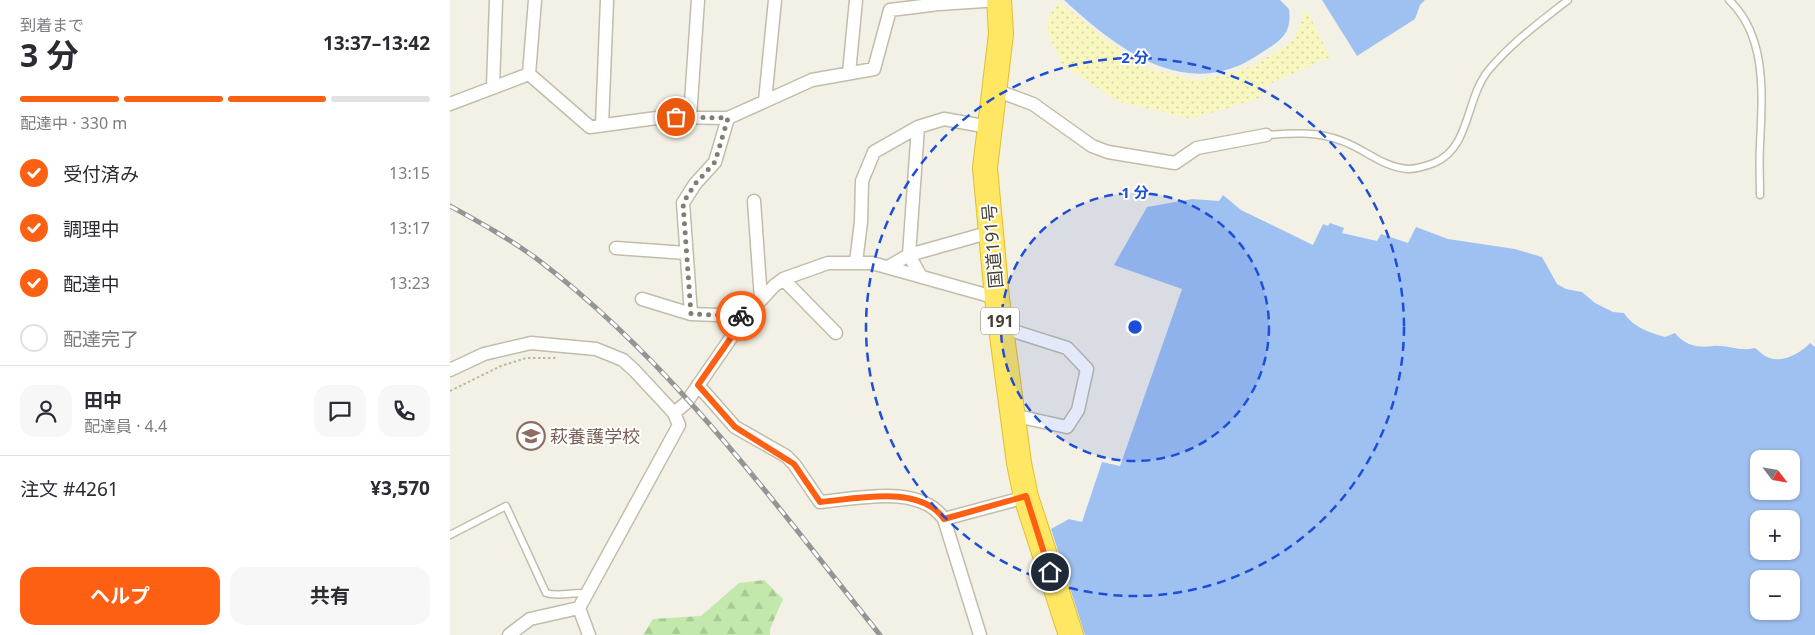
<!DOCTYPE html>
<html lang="ja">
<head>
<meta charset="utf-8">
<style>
	:root { --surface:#fff; --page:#f7f7f7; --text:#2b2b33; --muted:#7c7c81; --line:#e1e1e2; --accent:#fd6012 }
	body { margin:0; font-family:"Noto Sans","Noto Sans JP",sans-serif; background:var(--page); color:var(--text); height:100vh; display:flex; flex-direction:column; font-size:19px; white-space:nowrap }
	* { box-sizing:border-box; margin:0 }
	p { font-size:16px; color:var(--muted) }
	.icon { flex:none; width:28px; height:28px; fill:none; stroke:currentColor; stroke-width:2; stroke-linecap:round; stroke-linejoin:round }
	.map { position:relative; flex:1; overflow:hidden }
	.panel { display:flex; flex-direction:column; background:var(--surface); width:450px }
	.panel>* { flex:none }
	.needle { width:32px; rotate:121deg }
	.buttons { position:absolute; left:1300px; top:450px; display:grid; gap:10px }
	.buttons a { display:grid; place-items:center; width:50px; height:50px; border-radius:10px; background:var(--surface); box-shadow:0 1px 4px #0004; font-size:25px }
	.pin { position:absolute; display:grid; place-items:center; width:42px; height:42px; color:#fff; margin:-21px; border:2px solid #fff; border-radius:50%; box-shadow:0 1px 5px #0007 }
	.courier { position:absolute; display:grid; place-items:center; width:50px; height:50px; margin:-25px; border:4px solid #fd6012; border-radius:50%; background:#fff; color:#222; box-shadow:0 1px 6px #0007 }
	.overview em { font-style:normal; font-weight:700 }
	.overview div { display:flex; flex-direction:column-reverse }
	.overview { display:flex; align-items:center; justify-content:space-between; height:85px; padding:0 20px }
	h1 { font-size:32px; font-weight:700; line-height:38px }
	.bar { display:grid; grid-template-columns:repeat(4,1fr); gap:8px 5px; align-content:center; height:60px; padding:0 20px }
	.bar i { height:6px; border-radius:4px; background:var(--line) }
	.bar .active { background:var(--accent) }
	.bar p { grid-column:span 4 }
	.line { display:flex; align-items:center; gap:12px; padding:0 20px; border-top:1px solid var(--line) }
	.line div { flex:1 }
	.round { display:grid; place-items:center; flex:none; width:52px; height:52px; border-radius:15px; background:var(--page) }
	ol { padding:0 20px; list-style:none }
	li { display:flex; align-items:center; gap:15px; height:55px }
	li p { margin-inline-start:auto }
	li .icon { padding:5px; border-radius:50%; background:var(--accent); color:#fff; stroke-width:4 }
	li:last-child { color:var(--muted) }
	li i { width:28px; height:28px; border:2px solid var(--line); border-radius:50% }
	.primary-button { display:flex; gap:10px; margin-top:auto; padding:10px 20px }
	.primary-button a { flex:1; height:58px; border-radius:15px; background:var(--accent); color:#fff; font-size:20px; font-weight:700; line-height:58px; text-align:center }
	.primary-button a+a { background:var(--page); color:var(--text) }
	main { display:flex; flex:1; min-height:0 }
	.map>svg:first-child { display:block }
	.forest { fill:url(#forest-firs) }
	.sand { fill:url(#sand-dots) }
	.water { fill:#9fc1f1; fill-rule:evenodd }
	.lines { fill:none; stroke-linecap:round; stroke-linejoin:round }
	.lane-casing { stroke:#c1bdaa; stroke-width:9 }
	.street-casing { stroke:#c1bdaa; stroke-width:15 }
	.highway-casing { stroke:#dfbf32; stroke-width:26 }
	.path { stroke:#c0b998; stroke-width:2; stroke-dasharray:2.5 2.5; stroke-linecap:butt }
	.lane { stroke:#fff; stroke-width:6 }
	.street { stroke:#fff; stroke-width:12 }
	.highway { stroke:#ffe763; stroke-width:24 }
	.rail-casing { stroke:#959595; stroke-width:5 }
	.rail { stroke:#fff; stroke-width:3; stroke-dasharray:9; stroke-linecap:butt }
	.done { stroke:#827f72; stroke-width:5; stroke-dasharray:0 9 }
	.route { stroke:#fd6012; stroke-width:6 }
	.ring { fill:none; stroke:#1d4ed8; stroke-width:2.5; stroke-dasharray:9 6 }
	.labels { text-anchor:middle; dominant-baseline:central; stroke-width:4; stroke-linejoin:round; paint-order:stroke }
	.shield { fill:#fff; stroke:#7d7b71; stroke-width:1 }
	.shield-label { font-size:16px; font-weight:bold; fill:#454234 }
	.street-label { font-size:18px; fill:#454234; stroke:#fff }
	.education-label { font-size:18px; fill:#785e54; stroke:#fff; text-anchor:start }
	.centre { fill:#1d4ed8; stroke:#fff; stroke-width:2.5 }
	.ring-label { font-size:15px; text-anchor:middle; font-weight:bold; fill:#1d4ed8; stroke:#fff; stroke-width:4; stroke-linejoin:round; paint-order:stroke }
</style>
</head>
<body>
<main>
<section class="panel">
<div class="overview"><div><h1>3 分</h1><p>到着まで</p></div><em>13:37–13:42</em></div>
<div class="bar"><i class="active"></i><i class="active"></i><i class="active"></i><i></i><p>配達中 · 330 m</p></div>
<ol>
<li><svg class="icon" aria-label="check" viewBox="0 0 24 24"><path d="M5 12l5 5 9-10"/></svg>受付済み<p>13:15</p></li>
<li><svg class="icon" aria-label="check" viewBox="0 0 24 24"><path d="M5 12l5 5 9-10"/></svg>調理中<p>13:17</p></li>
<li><svg class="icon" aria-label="check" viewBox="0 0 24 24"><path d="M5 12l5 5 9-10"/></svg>配達中<p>13:23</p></li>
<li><i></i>配達完了</li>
</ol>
<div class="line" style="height:90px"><a class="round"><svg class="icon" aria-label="person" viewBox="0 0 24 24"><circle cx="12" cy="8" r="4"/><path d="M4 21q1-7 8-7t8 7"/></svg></a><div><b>田中</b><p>配達員 · 4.4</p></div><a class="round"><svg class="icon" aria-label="chat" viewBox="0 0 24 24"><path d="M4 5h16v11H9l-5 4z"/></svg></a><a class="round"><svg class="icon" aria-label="phone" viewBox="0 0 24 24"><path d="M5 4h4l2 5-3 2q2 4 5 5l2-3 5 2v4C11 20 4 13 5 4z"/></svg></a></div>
<div class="line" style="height:65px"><div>注文 #4261</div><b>¥3,570</b></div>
<div class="primary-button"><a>ヘルプ</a><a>共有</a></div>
</section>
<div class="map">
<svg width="1365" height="635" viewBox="0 0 1365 635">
	<defs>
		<pattern id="forest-firs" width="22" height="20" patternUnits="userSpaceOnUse" patternTransform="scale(1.25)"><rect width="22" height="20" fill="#c2e8ac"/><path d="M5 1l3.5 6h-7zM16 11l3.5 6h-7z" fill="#a8c895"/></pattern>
		<pattern id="sand-dots" width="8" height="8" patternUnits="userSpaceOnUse" patternTransform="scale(1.25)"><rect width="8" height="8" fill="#f8f7bf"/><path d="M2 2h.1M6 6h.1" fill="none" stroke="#d6d5a5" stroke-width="1.8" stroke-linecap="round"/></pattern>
	</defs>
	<rect width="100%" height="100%" fill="#f3f1e5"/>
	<path class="forest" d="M 314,580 L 333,599 L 320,629 L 320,635 L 193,635 L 203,619 L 251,616 L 289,583 Z"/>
	<path class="sand" d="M 608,1 L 657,40 L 696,68 L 745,80 L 776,75 L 804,65 L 843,41 L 856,9 L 880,57 L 815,86 L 810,98 L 741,119 L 667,101 L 613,65 L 598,34 L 598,19 Z"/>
	<path class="water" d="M 614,0 L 830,0 L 839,9 C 842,35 831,40 811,53 C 739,104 669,51 614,0 Z
		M 872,0 L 975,0 L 970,5 L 965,19 L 907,56 Z
		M 773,195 L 791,210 L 863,245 L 873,224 L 878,226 L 880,223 L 894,228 L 892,233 L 927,241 L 931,234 L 958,243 L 966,227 L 998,239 L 1065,249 L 1092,257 L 1107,284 L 1116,289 L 1132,292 L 1145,303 L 1163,312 L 1174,313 C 1184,328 1199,332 1215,337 L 1225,333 C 1235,346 1249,348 1263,346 C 1275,344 1290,352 1305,348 C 1309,351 1314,356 1319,358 C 1333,363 1351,353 1360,343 L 1365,347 L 1365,635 L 635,635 L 601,529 L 619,519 L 632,522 L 652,462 L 670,466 L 732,289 L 664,265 L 697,207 L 742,199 L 769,201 ZM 1309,459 L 1341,459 L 1341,491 L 1309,491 ZM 1309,519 L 1341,519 L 1341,551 L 1309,551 ZM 1309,579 L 1341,579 L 1341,611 L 1309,611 Z"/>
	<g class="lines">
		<defs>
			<path id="lane" d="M 1279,0 C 1318,37 1312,97 1310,145 C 1309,162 1310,178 1310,195
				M 816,135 C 842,133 867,131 892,141 C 915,149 932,167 958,169 C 966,169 976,166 984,163 C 1021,147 1015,100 1038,71 C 1061,43 1090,22 1118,0
				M 0,535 L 56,506 L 96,593 C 109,597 123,592 137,593"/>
			<path id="street" d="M 399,73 L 406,0
				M 79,74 L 140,127 L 214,117 L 278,118 L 362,80 L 424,69 L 440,10 L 489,4 L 549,0
				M 79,74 L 85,0
				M 43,87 L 46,0
				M 545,90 L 583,104 L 642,146 L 658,152 L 725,163 L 747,148 L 816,135
				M 315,101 L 325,0
				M 0,104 L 79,74
				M 240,117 L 248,0
				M 278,118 L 265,162 L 245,184 L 233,203 L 241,314 L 296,316
				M 152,125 L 157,0
				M 304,201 L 311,300
				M 166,248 L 236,253
				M 406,262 L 411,222 L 412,181 L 424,152 L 468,127 L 494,119 L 539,127
				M 438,267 L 459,255 L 468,127
				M 470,275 L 459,255 L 541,232
				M 333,279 L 386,333
				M 192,299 L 241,314
				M 551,327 L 617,348 L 637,369 L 628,410 L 617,427 L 562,415
				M 0,370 L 34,354 L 81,343 L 146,349 L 173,360 L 185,371 L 224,413 L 229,425 L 129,608 L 139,635
				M 248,385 L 285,427 L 336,456 L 344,464 L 370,502 C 407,499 469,483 494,519 L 576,497
				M 224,413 L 236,403 L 296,316 L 324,286 L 333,279 L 378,263 L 422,263 L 547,298
				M 494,519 L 530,635
				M 59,635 L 80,619 L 129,608"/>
			<path id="highway" d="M 549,0 L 551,34 L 535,168 L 547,298 L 569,463 L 576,497 L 621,635"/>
		</defs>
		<use href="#lane" class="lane-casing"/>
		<use href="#street" class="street-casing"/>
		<use href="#highway" class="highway-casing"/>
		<path class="path" d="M 0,391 L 51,366 L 76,358 L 107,358"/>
		<use href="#lane" class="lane"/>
		<use href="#street" class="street"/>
		<use href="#highway" class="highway"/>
		<defs>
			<path id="rail" d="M 0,206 C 29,222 60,239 87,259 C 223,362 324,503 430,635"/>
		</defs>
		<use href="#rail" class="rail-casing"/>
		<use href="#rail" class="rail"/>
	</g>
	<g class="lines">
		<path class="done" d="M 226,117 L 278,118 L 265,162 L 245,184 L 233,203 L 241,314 L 291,316"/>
		<path class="route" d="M 291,316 L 296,316 L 248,385 L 285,427 L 344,464 L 370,502 C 406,499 470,484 494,519 L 576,496 L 600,572"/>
	</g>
	<circle cx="685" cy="327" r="134" fill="#1d4ed8" fill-opacity=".12"/>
	<g class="ring">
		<circle cx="685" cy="327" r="134"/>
		<circle cx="685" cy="327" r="269"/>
	</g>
	<defs>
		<symbol id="school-ring" viewBox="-11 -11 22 22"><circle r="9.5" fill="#fff" stroke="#8d6e63" stroke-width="1.5"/><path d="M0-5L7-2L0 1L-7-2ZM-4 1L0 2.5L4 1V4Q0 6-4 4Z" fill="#8d6e63"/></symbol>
	</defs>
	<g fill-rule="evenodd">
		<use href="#school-ring" x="65" y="420" width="32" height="32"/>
	</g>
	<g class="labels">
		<rect class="shield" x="531" y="307.5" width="38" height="27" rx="4"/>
		<g class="shield-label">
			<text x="550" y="321">191</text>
		</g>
		<g class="street-label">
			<text transform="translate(542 246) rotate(-95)">国道191号</text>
		</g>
		<g class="education-label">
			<text x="100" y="436">萩養護学校</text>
		</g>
	</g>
	<circle cx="685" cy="327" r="8" class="centre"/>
	<g class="ring-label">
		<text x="685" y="63">2 分</text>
		<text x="685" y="198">1 分</text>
	</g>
</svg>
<div class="buttons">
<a><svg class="needle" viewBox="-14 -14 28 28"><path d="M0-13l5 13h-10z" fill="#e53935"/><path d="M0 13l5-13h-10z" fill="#7c7c81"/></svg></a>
<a>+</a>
<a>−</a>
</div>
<div class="pin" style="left:226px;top:117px;background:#ea580c"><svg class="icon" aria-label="bag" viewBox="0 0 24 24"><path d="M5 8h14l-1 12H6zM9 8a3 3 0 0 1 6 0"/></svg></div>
<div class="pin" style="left:600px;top:572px;background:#1f2937"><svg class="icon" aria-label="home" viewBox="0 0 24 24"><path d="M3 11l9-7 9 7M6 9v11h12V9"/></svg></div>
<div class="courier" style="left:291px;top:316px"><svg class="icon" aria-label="bike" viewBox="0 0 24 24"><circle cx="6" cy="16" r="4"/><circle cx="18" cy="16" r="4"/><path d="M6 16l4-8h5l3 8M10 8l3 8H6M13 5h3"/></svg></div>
</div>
</main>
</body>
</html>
